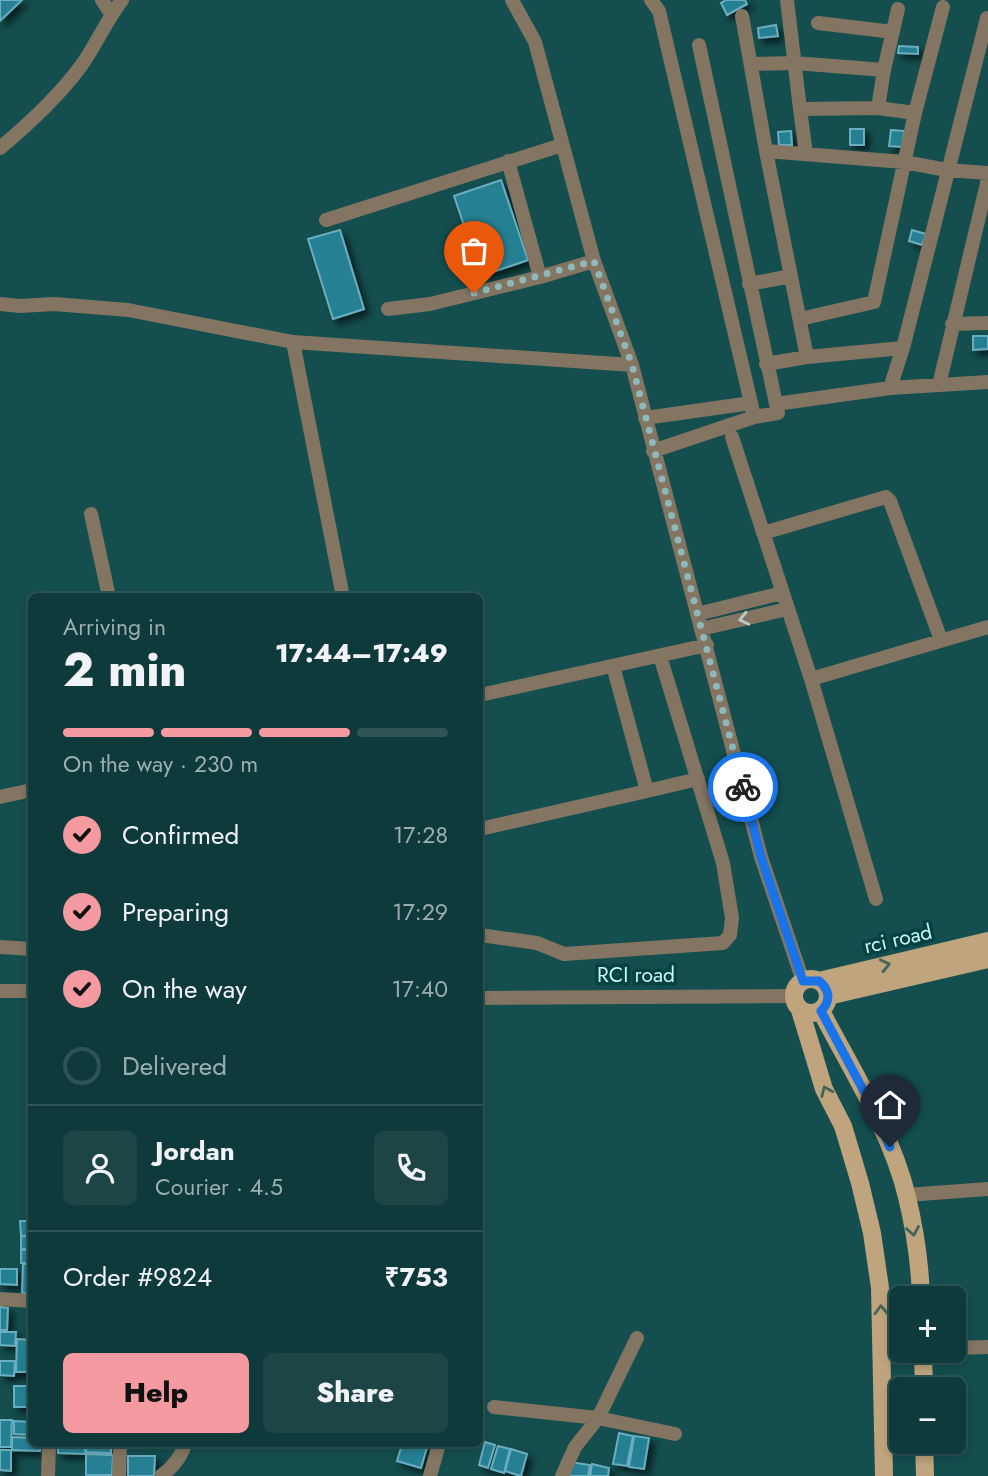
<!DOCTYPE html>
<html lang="en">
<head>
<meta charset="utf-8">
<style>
	:root { --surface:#0f3a3b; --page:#1d4546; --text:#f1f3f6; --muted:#9badaf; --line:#2f5455; --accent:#f49aa0 }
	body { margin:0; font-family:Jost,sans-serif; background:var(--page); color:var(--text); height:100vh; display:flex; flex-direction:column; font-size:26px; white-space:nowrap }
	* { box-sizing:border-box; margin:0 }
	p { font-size:23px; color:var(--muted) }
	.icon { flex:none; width:38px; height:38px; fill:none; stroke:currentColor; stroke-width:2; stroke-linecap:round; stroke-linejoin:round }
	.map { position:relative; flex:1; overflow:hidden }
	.sheet { position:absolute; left:28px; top:593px; width:455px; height:854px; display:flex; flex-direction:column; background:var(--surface); border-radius:10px; box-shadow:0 4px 10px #0003,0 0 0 2px var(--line) }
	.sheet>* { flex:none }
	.tools { position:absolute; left:889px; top:1286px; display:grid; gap:14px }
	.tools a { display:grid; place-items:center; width:77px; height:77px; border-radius:10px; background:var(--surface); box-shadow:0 4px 10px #0003,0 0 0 2px var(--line); font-size:35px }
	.pin { position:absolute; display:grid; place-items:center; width:60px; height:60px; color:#fff; margin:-72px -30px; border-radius:50% 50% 50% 0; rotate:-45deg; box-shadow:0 0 7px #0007 }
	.pin .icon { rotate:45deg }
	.courier { position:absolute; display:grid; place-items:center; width:70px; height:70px; margin:-35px; border:5px solid #1a73e8; border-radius:50%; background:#fff; color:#222; box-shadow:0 2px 9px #0007 }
	.headline em { font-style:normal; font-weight:800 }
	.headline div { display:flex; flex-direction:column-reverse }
	.headline { display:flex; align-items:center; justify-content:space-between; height:119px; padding:0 35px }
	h1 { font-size:46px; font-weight:800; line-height:52px }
	.bar { display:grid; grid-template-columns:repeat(4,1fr); gap:10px 7px; align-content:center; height:84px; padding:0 35px }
	.bar i { height:9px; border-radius:5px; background:var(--line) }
	.bar .active { background:var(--accent) }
	.bar p { grid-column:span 4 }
	.line { display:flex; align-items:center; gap:18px; padding:0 35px; border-top:2px solid var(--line) }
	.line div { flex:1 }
	.round { display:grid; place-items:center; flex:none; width:74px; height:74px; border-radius:10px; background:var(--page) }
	ol { padding:0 35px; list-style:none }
	li { display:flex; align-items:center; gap:21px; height:77px }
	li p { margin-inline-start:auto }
	li .icon { padding:7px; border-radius:50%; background:var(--accent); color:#111; stroke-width:4 }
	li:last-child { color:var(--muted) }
	li i { width:38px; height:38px; border:4px solid var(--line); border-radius:50% }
	.primary-button { display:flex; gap:14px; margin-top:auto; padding:14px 35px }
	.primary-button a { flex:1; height:80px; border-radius:10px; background:var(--accent); color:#111; font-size:28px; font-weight:800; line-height:80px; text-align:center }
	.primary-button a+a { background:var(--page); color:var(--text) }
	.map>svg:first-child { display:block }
	.building { fill:#278094; stroke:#6badbf; stroke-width:2; filter:url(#shadow) }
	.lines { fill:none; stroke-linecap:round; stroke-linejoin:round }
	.minor { stroke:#837562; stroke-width:14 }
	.major { stroke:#bfa47d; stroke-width:18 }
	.oneway { stroke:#b9cdc8 }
	.oneway2 { stroke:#456558 }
	.done { stroke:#8eb9ba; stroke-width:7; stroke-dasharray:0 12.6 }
	.route { stroke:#1a73e8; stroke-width:9 }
	.labels { text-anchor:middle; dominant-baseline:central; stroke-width:7; stroke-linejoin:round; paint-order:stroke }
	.street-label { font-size:21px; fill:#d0f3f3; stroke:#034344 }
</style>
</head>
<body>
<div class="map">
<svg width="988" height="1476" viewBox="0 0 988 1476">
	<defs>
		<filter id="shadow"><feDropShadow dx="5" dy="5" stdDeviation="3.5" flood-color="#0009"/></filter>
	</defs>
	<rect width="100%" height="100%" fill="#144e4f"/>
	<path class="building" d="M 0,0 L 22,0 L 0,21 Z
		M 726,0 L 745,0 L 747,4 L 727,15 L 721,3 Z
		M 776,25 L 778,36 L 759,38 L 758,28 Z
		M 899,46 L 918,47 L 918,54 L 898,53 Z
		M 850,129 L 864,129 L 864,145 L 850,145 Z
		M 891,130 L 904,131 L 903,147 L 889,146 Z
		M 791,131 L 792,145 L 779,145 L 778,132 Z
		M 501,180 L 528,260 L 481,276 L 454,196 Z
		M 340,230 L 364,309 L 333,319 L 308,239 Z
		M 912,230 L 926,234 L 922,245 L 909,241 Z
		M 973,336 L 988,336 L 988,349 L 973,350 Z
		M 20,1221 L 32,1221 L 32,1236 L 21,1236 Z
		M 21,1236 L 32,1237 L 32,1249 L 21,1249 Z
		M 21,1250 L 32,1250 L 32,1263 L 21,1263 Z
		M 23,1264 L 32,1264 L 32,1294 L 22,1293 Z
		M 0,1269 L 17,1269 L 17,1285 L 0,1284 Z
		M 0,1307 L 8,1308 L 7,1330 L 0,1330 Z
		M 0,1332 L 16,1332 L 15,1346 L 0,1345 Z
		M 17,1339 L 32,1340 L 32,1372 L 16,1372 Z
		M 0,1361 L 15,1361 L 14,1376 L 0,1375 Z
		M 14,1386 L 32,1386 L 32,1407 L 14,1407 Z
		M 0,1420 L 12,1420 L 11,1447 L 0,1447 Z
		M 14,1421 L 32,1422 L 32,1435 L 14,1434 Z
		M 619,1433 L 633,1436 L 627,1466 L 613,1464 Z
		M 634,1436 L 649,1438 L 644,1469 L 629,1467 Z
		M 12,1437 L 32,1438 L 32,1444 L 40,1444 L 40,1451 L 12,1450 Z
		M 485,1442 L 495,1445 L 488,1468 L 479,1465 Z
		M 58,1444 L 85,1444 L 85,1454 L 58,1453 Z
		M 86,1444 L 111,1444 L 111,1453 L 86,1452 Z
		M 402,1444 L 428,1444 L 421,1468 L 397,1461 Z
		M 498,1446 L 510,1449 L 504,1473 L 491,1469 Z
		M 511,1449 L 527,1454 L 521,1476 L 505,1471 Z
		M 0,1450 L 11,1450 L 11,1471 L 0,1470 Z
		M 86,1454 L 113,1455 L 112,1475 L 86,1475 Z
		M 128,1456 L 155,1456 L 154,1476 L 128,1476 Z
		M 570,1462 L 590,1465 L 588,1476 L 567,1476 Z
		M 592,1464 L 609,1468 L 608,1476 L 590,1476 Z"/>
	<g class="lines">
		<path class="minor" d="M 102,0 L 111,14
			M 512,0 L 535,42 L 594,261 L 632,365 L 761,857 L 803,981
			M 787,0 L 800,109
			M 742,16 L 766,151 L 807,357
			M 818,23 L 893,32
			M 699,45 L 778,413 L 754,417 L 751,403
			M 752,64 L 795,63 L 884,70 L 898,9
			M 878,108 L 915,113
			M 0,148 C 30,123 58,97 81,66 C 96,45 106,21 122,0
			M 766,151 L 904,162 L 947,170 L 988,173
			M 806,154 L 800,109 L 878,108 L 884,70
			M 508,161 L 540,277 L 594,261
			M 326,220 L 562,145
			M 749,284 L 791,276
			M 0,304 L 20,306 L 54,304 L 128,310 L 293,342 L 632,365
			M 388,309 L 430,304 L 540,277
			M 800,319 L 874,302 L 915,113 L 943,7
			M 952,324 L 988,323
			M 293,342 L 343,597
			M 766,364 L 807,357 L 903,348
			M 939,385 L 988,179
			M 890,388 L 903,348 L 987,18
			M 776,404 L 890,388 L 988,382
			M 645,418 L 751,403 L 659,11 L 651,0
			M 732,437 L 811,679 L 988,627
			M 653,451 L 754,417
			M 91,514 L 109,597
			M 763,533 L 886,497 L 890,501 L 941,640
			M 697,614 L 782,593
			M 701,629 L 787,609
			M 811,679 L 876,899
			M 480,695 L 707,645
			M 647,791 L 698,779
			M 0,797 L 32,790
			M 480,829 L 647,791 L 613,666
			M 480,935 L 537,943 L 564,954 L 723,943 L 730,935 L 732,918 L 723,863 L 660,656
			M 0,947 L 32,949
			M 0,991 L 32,991
			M 480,998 L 793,996
			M 907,1195 L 988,1189
			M 0,1299 L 32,1301
			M 954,1348 L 988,1347
			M 494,1407 L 598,1418 L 675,1434
			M 48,1476 L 49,1444
			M 119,1476 L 120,1444
			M 161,1476 C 172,1468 181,1458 185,1444
			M 430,1476 L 439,1444
			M 562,1476 L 575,1447 L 598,1418 L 637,1338"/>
		<path class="major" d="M794 996a17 17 0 1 1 34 0a17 17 0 1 1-34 0Z
			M 819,981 L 988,941
			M 828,996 L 988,959
			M 800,1010 L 824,1089 L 843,1126 L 860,1183 L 872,1233 L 880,1288 L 884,1476
			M 821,1011 C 851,1069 892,1133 907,1197 C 915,1230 920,1265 921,1298
			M 923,1351 L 924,1390
			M 924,1442 L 925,1476"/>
	</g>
	<defs><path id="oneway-chevron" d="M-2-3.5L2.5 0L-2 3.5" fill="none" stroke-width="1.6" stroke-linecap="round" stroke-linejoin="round" transform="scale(1.75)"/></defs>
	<use class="oneway" href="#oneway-chevron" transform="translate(744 619) rotate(167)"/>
	<g class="oneway2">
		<use href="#oneway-chevron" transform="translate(885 965) rotate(-13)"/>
		<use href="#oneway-chevron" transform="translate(826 1091) rotate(-114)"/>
		<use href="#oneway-chevron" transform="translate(913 1231) rotate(80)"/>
		<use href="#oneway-chevron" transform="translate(881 1310) rotate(-92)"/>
	</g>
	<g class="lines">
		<path class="done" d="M 474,293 L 594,261 L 632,365 L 743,787"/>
		<path class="route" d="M 743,787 L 761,857 L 803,981 L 819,981 C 830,990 831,1001 821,1011 L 867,1097 L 890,1147"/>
	</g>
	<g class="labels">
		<g class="street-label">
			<text transform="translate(898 939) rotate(-13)">rci road</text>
			<text x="636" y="975">RCI road</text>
		</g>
	</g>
</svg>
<div class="tools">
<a>+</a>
<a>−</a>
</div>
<div class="pin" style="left:474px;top:293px;background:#ea580c"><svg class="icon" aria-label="bag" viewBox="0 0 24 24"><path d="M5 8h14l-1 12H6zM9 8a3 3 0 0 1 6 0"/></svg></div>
<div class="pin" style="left:890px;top:1147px;background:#1f2937"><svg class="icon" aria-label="home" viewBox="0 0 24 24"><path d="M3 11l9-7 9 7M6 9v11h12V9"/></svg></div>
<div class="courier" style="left:743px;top:787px"><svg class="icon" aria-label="bike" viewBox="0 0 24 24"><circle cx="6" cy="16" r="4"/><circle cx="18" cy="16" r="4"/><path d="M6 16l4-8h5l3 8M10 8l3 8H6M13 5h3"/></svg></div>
<section class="sheet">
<div class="headline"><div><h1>2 min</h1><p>Arriving in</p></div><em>17:44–17:49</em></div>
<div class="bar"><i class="active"></i><i class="active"></i><i class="active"></i><i></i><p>On the way · 230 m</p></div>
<ol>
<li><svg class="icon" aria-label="check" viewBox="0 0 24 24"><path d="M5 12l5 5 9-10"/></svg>Confirmed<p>17:28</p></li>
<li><svg class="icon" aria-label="check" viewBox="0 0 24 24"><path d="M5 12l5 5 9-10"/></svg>Preparing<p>17:29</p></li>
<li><svg class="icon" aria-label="check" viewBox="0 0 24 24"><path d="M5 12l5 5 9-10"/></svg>On the way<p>17:40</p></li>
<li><i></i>Delivered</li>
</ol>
<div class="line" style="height:126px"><a class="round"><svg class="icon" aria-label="person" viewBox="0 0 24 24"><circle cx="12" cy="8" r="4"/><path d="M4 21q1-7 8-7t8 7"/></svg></a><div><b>Jordan</b><p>Courier · 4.5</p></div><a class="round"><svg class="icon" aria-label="phone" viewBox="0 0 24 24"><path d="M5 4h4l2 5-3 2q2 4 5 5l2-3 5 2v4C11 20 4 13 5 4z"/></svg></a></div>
<div class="line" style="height:91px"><div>Order #9824</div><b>₹753</b></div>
<div class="primary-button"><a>Help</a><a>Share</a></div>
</section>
</div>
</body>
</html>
